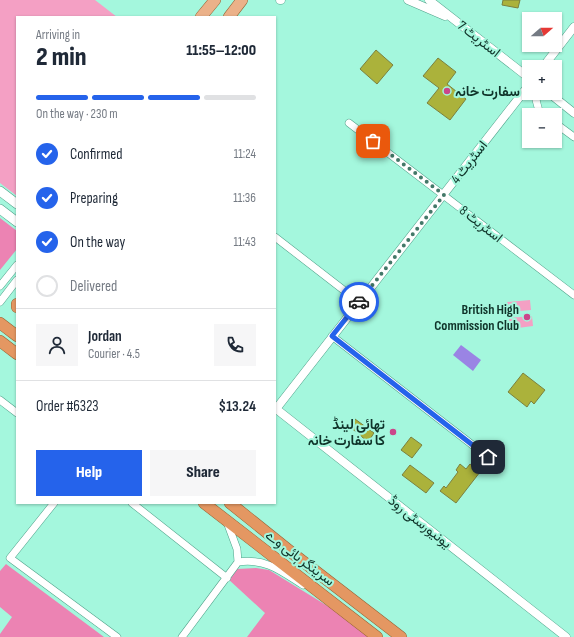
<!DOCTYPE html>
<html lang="en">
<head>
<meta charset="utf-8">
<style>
	:root { --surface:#fff; --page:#f6f6f7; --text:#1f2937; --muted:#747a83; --line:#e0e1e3; --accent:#2563eb }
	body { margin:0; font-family:"Sofia Sans Condensed",Vazirmatn,sans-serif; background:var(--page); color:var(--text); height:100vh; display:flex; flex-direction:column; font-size:15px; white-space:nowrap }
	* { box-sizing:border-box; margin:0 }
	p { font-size:13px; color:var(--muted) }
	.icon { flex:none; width:22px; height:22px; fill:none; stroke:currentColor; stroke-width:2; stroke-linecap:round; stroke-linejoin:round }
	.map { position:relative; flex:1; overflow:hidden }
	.sheet { position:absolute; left:16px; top:16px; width:260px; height:488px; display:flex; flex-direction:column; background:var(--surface); border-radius:0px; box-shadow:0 1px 3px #0004 }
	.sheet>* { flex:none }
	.needle { width:26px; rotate:70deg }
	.controls { position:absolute; left:522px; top:12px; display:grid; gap:8px }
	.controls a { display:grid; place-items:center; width:40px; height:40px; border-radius:0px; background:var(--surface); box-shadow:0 1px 3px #0004; font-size:20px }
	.pin { position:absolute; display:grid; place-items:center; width:34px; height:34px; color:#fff; margin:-17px; border-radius:8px; box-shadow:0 2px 6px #0006 }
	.courier { position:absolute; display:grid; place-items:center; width:40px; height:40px; margin:-20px; border:3px solid #2563eb; border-radius:50%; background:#fff; color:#222; box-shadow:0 1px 5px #0007 }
	.summary em { font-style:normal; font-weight:800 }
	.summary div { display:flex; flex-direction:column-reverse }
	.summary { display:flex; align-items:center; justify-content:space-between; height:68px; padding:0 20px }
	h1 { font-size:26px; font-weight:800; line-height:30px }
	.bar { display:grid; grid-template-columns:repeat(4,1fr); gap:6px 4px; align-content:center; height:48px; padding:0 20px }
	.bar i { height:5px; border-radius:3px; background:var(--line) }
	.bar .active { background:var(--accent) }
	.bar p { grid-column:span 4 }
	.line { display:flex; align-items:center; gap:10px; padding:0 20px; border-top:1px solid var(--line) }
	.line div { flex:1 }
	.round { display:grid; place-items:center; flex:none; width:42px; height:42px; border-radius:0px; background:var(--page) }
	ol { padding:0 20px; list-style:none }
	li { display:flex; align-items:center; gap:12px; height:44px }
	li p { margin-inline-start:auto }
	li .icon { padding:4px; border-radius:50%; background:var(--accent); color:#fff; stroke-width:4 }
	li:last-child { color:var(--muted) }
	li i { width:22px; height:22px; border:2px solid var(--line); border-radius:50% }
	.cta { display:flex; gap:8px; margin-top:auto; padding:8px 20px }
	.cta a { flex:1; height:46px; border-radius:0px; background:var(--accent); color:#fff; font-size:16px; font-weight:800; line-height:46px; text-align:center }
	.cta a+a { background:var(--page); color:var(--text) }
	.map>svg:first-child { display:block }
	.green { fill:#f4a0c4 }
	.forest { fill:#ec83b3 }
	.water { fill:#9a84e4 }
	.building { fill:#abb23b; stroke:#7b803f }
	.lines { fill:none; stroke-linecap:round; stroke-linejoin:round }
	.minor-casing { stroke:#50a28a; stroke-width:8 }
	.tertiary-casing { stroke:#50a28a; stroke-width:9 }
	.secondary-casing { stroke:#50a28a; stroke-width:10 }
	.primary-casing { stroke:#956334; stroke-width:12 }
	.trunk-casing { stroke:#956334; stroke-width:12 }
	.minor { stroke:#fff; stroke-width:7 }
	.tertiary { stroke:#fff; stroke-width:8 }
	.secondary { stroke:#fff; stroke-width:9 }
	.primary { stroke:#ebb189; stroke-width:11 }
	.trunk { stroke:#e49762; stroke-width:11 }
	.done { stroke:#437868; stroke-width:4; stroke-dasharray:0 7.2 }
	.route { stroke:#2563eb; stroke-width:5 }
	.poi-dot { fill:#cb468a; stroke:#a4f7dd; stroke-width:1.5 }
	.labels { text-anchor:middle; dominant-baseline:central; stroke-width:4; stroke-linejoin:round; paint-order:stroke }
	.street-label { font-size:14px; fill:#0f3329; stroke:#a4f7dd }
	.poi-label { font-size:14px; font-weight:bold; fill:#0f3329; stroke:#a4f7dd; text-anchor:end }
</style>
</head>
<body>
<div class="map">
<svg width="574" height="637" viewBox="0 0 574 637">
	<rect width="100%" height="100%" fill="#a4f7dd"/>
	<path class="green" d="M 0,0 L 95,0 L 117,17 L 17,17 L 17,196 L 0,183 Z
		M 530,300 L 531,310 L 508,312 L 507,302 Z
		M 532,316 L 533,326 L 510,329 L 509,318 Z"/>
	<path class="forest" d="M 0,218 L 17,231 L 17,249 L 0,270 Z
		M 6,564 L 104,637 L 0,637 L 0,634 L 12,617 L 0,607 L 0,571 Z
		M 256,568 L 269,570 L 347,618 L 368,637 L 247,637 L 265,613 L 227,578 L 237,569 Z"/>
	<path class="water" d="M 461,345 L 481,360 L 473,371 L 453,355 Z"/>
	<path class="building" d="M 503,0 L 520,0 L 518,8 L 502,5 Z
		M 376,50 L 393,65 L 377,84 L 360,69 Z
		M 438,58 L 456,72 L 447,84 L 466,99 L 450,120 L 427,103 L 439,88 L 423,76 Z
		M 523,373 L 545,390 L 534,404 L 531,401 L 527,407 L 508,392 Z
		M 355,419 L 374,433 L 368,442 L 349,426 Z
		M 411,437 L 422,445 L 412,458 L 401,450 Z
		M 460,464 L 466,469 L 470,464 L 480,472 L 456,503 L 440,491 L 444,486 L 446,488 L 458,472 L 456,470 Z
		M 410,465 L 434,483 L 426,493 L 402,475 Z"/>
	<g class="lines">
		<defs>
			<path id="minor" d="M 540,93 L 536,100 L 539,111 L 545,115
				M 349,123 L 574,295
				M 555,123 L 574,137
				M 275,237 L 359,302
				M 0,286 L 17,265
				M 0,302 L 17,280
				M 332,336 L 488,457
				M 0,400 L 17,413
				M 54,503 L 10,558 L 117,637
				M 132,503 L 227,578
				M 238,562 C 266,558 281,571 303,585
				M 182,637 L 238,562 L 237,549 L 227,522"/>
			<path id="tertiary" d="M 280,0 L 281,0
				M 408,0 L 445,16
				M 429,0 L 529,78
				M 543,67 L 574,27
				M 549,93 L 574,113
				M 275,408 L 566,637
				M 276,409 L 529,85"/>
			<path id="secondary" d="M 0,191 L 17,204
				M 0,209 L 17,222"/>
			<path id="primary" d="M 201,17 L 215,0
				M 229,17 L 242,0"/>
			<path id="trunk" d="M 17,304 L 17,307
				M 0,323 L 17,336
				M 0,341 L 17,354
				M 204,503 L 377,637
				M 230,503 L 296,556 L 401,637"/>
		</defs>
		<use href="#minor" class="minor-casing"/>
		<use href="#tertiary" class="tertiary-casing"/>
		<use href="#secondary" class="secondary-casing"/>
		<use href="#primary" class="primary-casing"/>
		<use href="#trunk" class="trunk-casing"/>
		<use href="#minor" class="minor"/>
		<use href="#tertiary" class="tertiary"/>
		<use href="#secondary" class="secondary"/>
		<use href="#primary" class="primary"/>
		<use href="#trunk" class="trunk"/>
	</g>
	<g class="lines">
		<path class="done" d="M 359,302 L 444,195 L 373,141"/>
		<path class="route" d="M 359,302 L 332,336 L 488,457"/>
	</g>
	<g class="poi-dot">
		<circle cx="447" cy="91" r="4"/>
		<circle cx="527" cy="317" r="4"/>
		<circle cx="393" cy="432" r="4"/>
	</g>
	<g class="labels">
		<g class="street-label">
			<text transform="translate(479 39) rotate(38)">اسٹریٹ 7</text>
			<text transform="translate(469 162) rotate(-52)">اسٹریٹ 4</text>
			<text transform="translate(481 224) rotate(38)">اسٹریٹ 8</text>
			<text transform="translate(420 522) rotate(38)">یونیورسٹی روڈ</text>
			<text transform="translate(300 558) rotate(37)">سرینگر ہائی وے</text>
		</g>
		<g class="poi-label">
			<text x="455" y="91" text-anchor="start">سفارت خانہ</text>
			<text x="519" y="309">British High<tspan x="519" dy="16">Commission Club</tspan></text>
			<text x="385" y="424">تھائی لینڈ<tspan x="385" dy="16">کا سفارت خانہ</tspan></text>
		</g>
	</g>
</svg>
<div class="controls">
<a><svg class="needle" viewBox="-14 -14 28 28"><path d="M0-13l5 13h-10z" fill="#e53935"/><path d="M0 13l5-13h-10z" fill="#747a83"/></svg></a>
<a>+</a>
<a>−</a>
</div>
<div class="pin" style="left:373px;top:141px;background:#ea580c"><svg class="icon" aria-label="bag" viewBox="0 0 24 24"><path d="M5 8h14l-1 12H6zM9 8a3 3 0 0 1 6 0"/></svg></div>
<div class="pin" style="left:488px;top:457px;background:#1f2937"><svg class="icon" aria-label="home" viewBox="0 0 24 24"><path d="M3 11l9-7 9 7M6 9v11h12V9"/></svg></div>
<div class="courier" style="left:359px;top:302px"><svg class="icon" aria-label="car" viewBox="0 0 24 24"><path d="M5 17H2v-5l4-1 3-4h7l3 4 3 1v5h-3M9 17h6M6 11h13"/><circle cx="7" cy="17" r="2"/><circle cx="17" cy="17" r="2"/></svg></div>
<section class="sheet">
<div class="summary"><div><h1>2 min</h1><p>Arriving in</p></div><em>11:55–12:00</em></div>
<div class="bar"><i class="active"></i><i class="active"></i><i class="active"></i><i></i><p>On the way · 230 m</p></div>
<ol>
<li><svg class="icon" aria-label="check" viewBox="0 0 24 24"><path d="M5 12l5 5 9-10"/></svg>Confirmed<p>11:24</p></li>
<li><svg class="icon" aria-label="check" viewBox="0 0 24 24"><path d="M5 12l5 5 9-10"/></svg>Preparing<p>11:36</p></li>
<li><svg class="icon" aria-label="check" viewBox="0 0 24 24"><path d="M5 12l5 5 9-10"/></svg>On the way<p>11:43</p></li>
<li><i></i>Delivered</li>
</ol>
<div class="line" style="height:72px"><a class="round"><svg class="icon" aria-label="person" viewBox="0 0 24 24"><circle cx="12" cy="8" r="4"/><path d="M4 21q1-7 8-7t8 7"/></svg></a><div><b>Jordan</b><p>Courier · 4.5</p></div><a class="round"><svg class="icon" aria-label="phone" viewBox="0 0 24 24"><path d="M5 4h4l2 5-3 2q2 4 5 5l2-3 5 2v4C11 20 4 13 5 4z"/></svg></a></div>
<div class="line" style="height:52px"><div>Order #6323</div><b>$13.24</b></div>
<div class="cta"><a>Help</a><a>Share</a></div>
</section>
</div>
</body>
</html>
